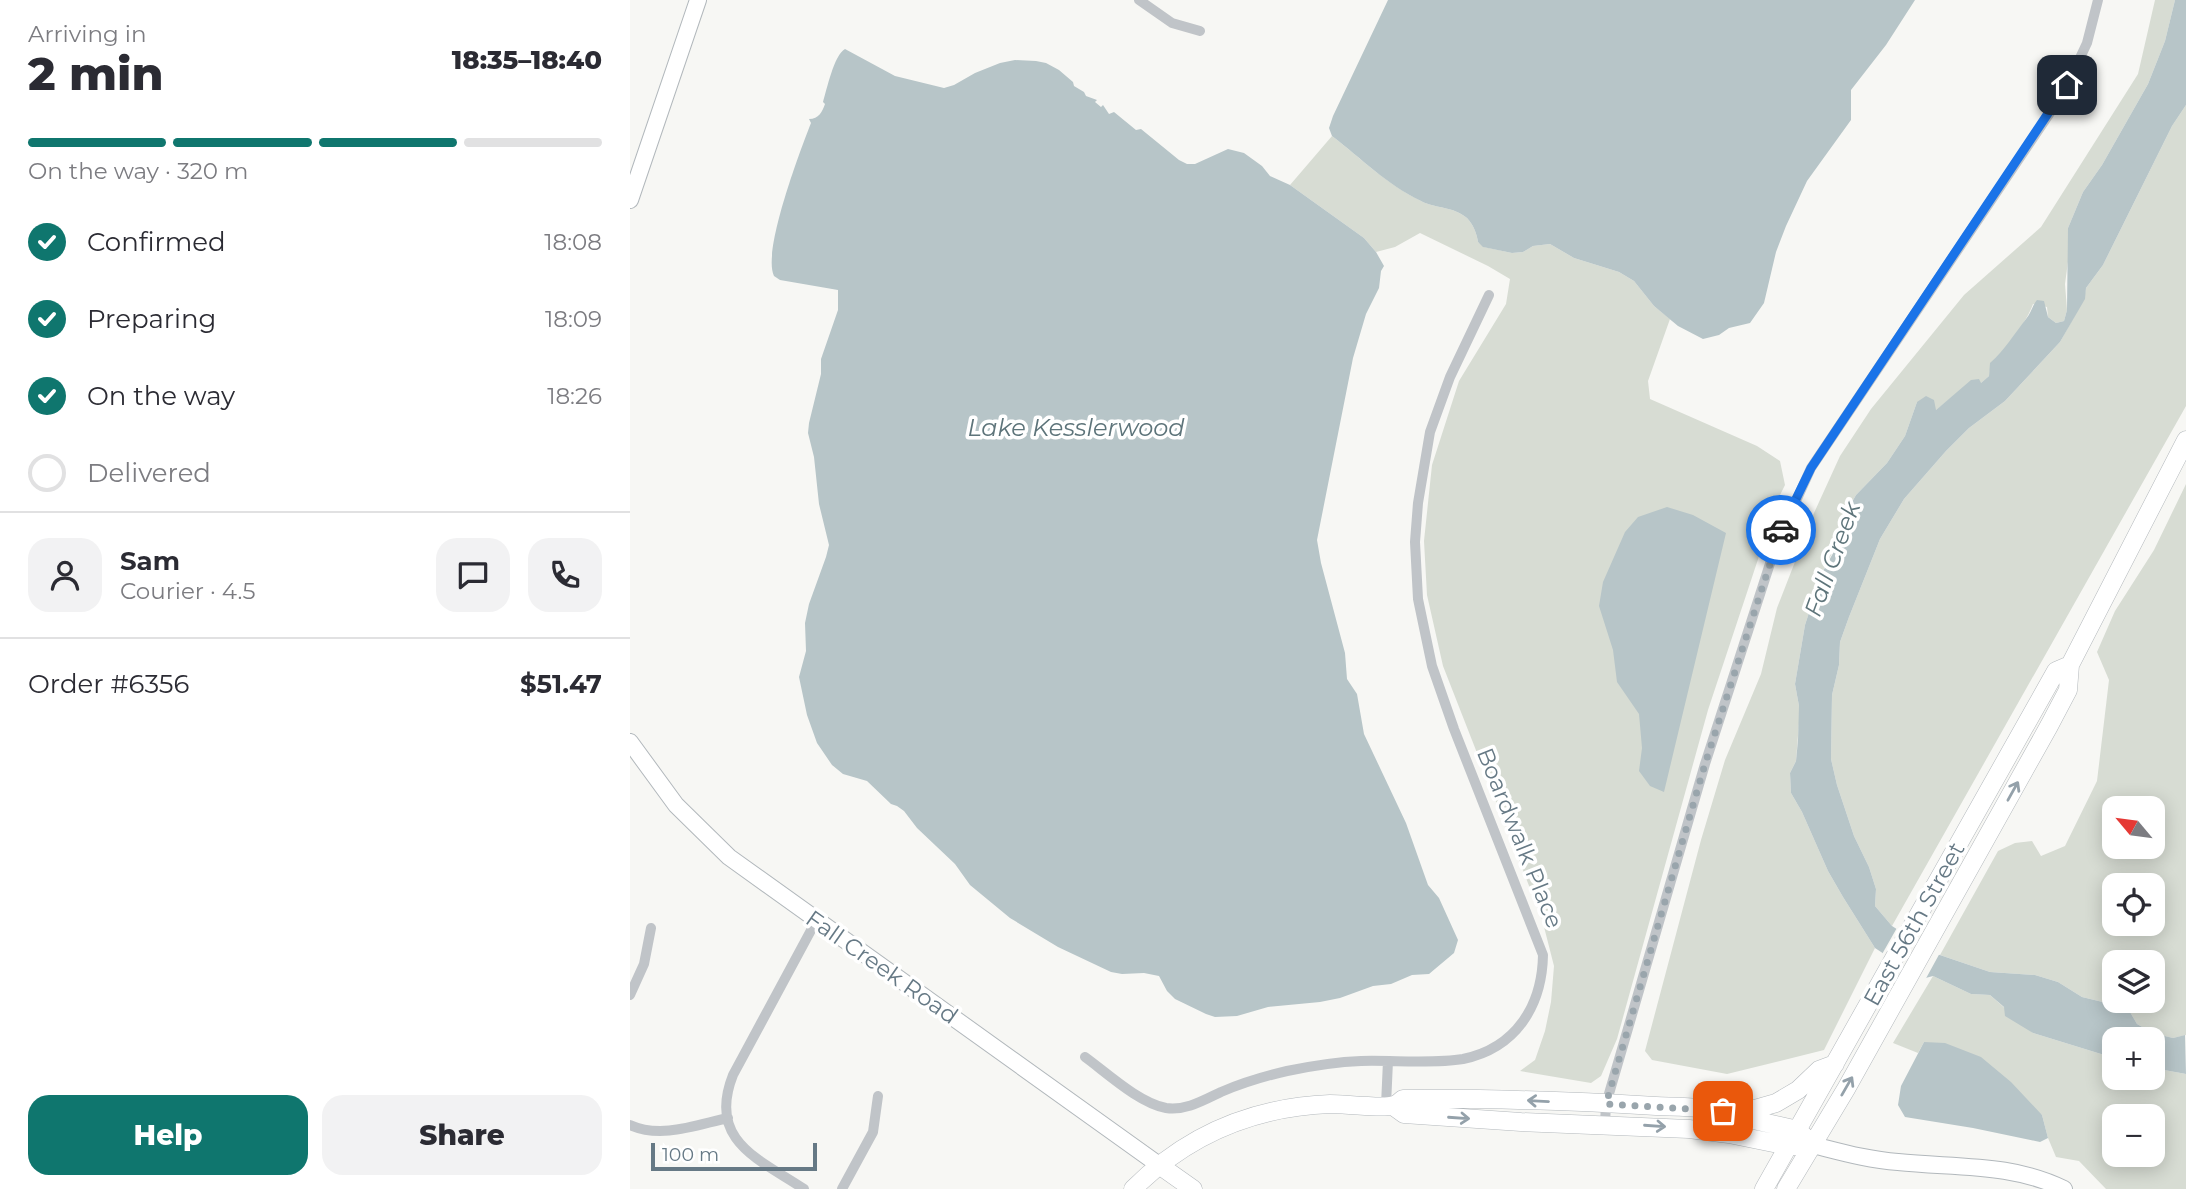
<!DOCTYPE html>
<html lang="en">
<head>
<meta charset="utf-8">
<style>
	:root { --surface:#fff; --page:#f2f2f3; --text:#2b2b33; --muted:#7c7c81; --line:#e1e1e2; --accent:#0f766e }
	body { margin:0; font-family:Montserrat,sans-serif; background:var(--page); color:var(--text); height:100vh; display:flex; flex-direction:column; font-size:26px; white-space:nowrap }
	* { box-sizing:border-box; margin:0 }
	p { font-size:23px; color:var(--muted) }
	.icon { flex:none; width:38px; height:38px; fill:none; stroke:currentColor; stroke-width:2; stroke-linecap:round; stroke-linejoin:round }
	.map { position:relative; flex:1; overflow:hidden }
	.sheet { display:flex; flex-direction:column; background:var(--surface); width:630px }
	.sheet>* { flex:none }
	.needle { width:46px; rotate:299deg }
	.controls { position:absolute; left:1472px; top:796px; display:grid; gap:14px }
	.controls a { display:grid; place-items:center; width:63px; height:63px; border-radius:14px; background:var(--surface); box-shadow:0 4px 18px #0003; font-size:35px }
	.scale { position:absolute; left:21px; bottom:18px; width:166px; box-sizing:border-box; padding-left:7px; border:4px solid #667985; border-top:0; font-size:19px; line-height:24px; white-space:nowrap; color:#667985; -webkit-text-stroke:5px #fff; paint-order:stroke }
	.pin { position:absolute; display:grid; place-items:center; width:60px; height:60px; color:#fff; margin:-30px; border-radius:14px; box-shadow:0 4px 10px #0006 }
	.courier { position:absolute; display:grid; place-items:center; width:70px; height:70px; margin:-35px; border:5px solid #1a73e8; border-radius:50%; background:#fff; color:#222; box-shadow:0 2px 9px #0007 }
	.summary em { font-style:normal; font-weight:800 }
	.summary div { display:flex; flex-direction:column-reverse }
	.summary { display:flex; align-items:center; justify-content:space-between; height:119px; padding:0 28px }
	h1 { font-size:46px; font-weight:800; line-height:52px }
	.bar { display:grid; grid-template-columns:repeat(4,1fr); gap:10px 7px; align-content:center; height:84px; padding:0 28px }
	.bar i { height:9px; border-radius:5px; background:var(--line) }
	.bar .current { background:var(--accent) }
	.bar p { grid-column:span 4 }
	.line { display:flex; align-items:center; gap:18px; padding:0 28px; border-top:2px solid var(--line) }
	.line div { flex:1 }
	.round { display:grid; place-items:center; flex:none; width:74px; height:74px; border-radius:21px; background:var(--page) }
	ol { padding:0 28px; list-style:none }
	li { display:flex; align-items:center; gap:21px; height:77px }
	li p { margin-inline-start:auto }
	li .icon { padding:7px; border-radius:50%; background:var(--accent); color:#fff; stroke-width:4 }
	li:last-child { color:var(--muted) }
	li i { width:38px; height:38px; border:4px solid var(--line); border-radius:50% }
	.action { display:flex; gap:14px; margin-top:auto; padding:14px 28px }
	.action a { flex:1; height:80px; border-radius:21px; background:var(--accent); color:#fff; font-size:28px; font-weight:800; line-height:80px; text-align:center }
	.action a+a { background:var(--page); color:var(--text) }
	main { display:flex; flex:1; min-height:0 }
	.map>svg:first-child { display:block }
	.green { fill:#d7dcd3; fill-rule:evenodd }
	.water { fill:#b7c5c8 }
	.pier { fill:#f7f7f4 }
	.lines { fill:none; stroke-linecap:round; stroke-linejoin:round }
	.secondary-casing { stroke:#b2b8bc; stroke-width:18 }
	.primary-casing { stroke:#b3b8bc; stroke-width:19 }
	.street { stroke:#c0c4c8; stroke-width:10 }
	.secondary { stroke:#fff; stroke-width:16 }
	.primary { stroke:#fff; stroke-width:18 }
	.oneway { stroke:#94a1aa }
	.done { stroke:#99a5ac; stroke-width:7; stroke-dasharray:0 12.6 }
	.route { stroke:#1a73e8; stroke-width:9 }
	.labels { text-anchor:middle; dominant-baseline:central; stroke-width:7; stroke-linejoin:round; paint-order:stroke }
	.street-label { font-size:23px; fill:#667985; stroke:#fff }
	.water-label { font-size:24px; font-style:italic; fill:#5d747a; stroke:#fff }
</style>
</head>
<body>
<main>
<section class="sheet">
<div class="summary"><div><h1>2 min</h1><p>Arriving in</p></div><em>18:35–18:40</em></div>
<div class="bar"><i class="current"></i><i class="current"></i><i class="current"></i><i></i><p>On the way · 320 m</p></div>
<ol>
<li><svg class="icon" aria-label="check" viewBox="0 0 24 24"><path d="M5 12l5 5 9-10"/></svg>Confirmed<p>18:08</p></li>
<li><svg class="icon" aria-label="check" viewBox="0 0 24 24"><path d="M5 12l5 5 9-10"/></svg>Preparing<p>18:09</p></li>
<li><svg class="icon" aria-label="check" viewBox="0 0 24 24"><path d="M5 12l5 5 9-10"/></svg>On the way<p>18:26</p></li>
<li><i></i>Delivered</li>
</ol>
<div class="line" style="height:126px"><a class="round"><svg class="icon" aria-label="person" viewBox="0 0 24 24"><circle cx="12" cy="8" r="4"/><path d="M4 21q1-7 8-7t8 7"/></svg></a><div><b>Sam</b><p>Courier · 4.5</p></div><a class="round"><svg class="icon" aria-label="chat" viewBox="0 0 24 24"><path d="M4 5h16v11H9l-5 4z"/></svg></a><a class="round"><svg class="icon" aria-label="phone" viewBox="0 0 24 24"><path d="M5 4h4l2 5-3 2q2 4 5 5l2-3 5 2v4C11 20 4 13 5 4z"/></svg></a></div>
<div class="line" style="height:91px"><div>Order #6356</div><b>$51.47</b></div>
<div class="action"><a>Help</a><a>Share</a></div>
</section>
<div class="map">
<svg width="1556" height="1189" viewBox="0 0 1556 1189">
	<rect width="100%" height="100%" fill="#f7f7f4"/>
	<path class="green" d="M 1525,0 L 1545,0 L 1535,41 L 1518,84 L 1472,165 L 1453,192 L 1438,228 L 1439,254 L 1435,284 L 1437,310 L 1434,321 L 1426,323 L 1418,317 L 1417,307 L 1403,304 C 1396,323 1376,350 1361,363 L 1359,376 L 1350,384 L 1328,392 L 1305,411 L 1287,402 L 1275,436 L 1257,463 L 1226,495 L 1217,511 L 1213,531 L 1192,573 L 1175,625 L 1165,684 L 1169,706 L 1169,723 L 1166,761 L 1160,773 L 1161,793 L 1172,812 L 1198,871 L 1213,897 L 1245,948 L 1194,1050 L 1097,1074 L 1022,1060 L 1015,1051 L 1071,840 L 1095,760 L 1131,674 L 1147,608 L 1184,513 L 1210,456 L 1241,409 L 1334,295 L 1411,227 L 1508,74 Z
		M 1556,105 L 1556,406 L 1262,926 L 1245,906 L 1246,889 L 1239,867 L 1224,836 L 1207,785 L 1201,759 L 1202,695 L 1209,665 L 1210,642 L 1219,617 L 1250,539 L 1274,499 L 1316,451 L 1339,428 L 1375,401 L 1430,342 L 1454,299 L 1456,288 L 1473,265 L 1542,126 Z
		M 702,136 C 732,159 755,183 791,201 C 806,209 823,206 837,218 C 843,224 847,234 848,242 L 854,247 L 882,253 L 893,252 L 903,246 L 920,244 L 944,258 L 989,272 L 1004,281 L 1024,306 L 1040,319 L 1018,381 L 1020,399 L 1127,446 L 1150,461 L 1155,485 L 1148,499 L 1078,710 L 987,1039 L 971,1076 L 961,1083 L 890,1071 L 905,1060 L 915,1031 L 921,1002 L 924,966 L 912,919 L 813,666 L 797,595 L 794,541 L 802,465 L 829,381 L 876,304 L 880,279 L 858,266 L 790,233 L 765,247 L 746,252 L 734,238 L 660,185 Z
		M 1556,484 L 1556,1035 L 1543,1038 L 1523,1033 L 1507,1024 L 1500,1012 L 1485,1005 L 1452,997 L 1428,982 L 1405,975 L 1360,972 L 1310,955 L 1368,851 L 1385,843 L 1402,841 L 1411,856 L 1435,846 L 1467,781 L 1479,680 L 1467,652 L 1485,611 L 1524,550 ZM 1484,808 L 1522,808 L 1522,847 L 1484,847 ZM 1484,886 L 1522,886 L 1522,924 L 1484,924 ZM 1484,962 L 1522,962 L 1522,1001 L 1484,1001 Z
		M 1303,976 L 1341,994 L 1360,995 L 1403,1033 L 1484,1058 L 1484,1078 L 1522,1078 L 1523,1068 L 1556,1074 L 1556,1189 L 1476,1189 L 1449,1161 L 1426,1157 L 1418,1138 L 1412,1115 L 1294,1042 L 1288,1053 L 1263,1043 ZM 1484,1116 L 1522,1116 L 1522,1155 L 1484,1155 Z"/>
	<path class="water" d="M 758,0 L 1285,0 L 1256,45 L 1221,90 L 1221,120 L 1177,181 L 1156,226 L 1146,252 L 1134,303 L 1120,323 L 1099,328 L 1089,335 L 1073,339 L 1048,326 L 1024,306 L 1004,281 L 989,272 L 944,258 L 920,244 L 903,246 L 893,252 L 882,253 L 853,247 L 848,242 C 847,234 843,224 837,218 C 823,206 806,209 791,201 C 756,184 732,159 702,136 L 699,128 L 703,116 Z
		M 1545,0 L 1556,0 L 1556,105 L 1542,126 L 1473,265 L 1456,288 L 1455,299 L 1430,342 L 1375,401 L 1339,428 L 1316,451 L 1274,499 L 1250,539 L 1219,617 L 1210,642 L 1209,665 L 1202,695 L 1201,759 L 1207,785 L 1224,836 L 1239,867 L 1246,889 L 1245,906 L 1262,926 L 1304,953 L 1360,972 L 1405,975 L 1428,982 L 1452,997 L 1485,1005 L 1500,1012 L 1507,1024 L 1523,1033 L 1543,1038 L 1555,1035 L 1556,1074 L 1523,1068 L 1522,1040 L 1484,1040 L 1484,1058 L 1403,1033 L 1375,1016 L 1374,1007 L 1360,995 L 1341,994 L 1303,976 L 1292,979 L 1245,948 L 1213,897 L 1198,871 L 1172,812 L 1161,793 L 1160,773 L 1166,761 L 1168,740 L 1169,706 L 1165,684 L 1175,625 L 1192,573 L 1206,548 L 1213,531 L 1217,511 L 1226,495 L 1257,463 L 1275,436 L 1287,402 L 1296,396 L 1304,400 L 1306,410 L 1341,380 L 1349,379 L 1351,383 L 1359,376 L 1360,363 C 1375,350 1384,334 1396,319 C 1401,313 1402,306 1407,300 L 1414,301 L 1418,317 L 1426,323 L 1434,321 L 1437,310 L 1438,228 L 1453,192 L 1472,165 L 1518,84 L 1535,41 Z
		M 215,49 L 265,76 L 314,88 L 324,85 L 345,73 L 370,63 L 385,60 L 406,61 L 416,63 L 429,70 L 443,82 L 444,86 L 454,92 L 456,96 L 467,100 L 465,102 L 471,107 L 473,105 L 479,114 L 484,112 L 506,130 L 511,129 L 549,160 L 557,164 L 565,164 L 598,149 L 614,153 L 632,166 L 640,176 L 660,185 L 734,238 L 746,252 L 754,266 L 751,271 L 749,288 L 736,314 L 723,358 L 687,540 L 691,563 L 715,653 L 717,679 L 727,694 L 734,734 L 776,823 L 798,885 L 809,898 L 828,940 L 824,953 L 799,974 L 782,975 L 761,984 L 743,986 L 710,998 L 690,1002 L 638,1007 L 607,1016 L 585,1017 L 576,1014 L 545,999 L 537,991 L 529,976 L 514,973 L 492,974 L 481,972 L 428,947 L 380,918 L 340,885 L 325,864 L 287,828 L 274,811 L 267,806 L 261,804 L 237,781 L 213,774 L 202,765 L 187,743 L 177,715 L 169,677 L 176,651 L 175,623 L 179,604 L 196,557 L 199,545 L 189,504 L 184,457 L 178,433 L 179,423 L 191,374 L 191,359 L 208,310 L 208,290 L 150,280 L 144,276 C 132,252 170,151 181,123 L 179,119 C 189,119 192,112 195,104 L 193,102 C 197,89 204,55 215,49 Z
		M 1037,507 L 1063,515 L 1096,533 L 1034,792 L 1020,786 L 1009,771 L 1012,748 L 1009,714 L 987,682 L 983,650 L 969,606 L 973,582 L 995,532 L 1008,517 Z
		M 1294,1042 L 1315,1043 L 1351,1057 L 1381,1082 L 1412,1115 L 1418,1138 L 1410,1142 L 1343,1128 L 1275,1117 L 1268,1105 L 1271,1086 Z"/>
	<path class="pier" d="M 1268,926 L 1305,950 L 1311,951 L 1294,982 L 1290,982 L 1251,956 Z"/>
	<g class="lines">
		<defs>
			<path id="secondary" d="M 0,200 L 68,0
				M 0,742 L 46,805 L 99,857 L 529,1165
				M 1183,1145 C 1211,1152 1239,1160 1268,1162 C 1325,1168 1382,1163 1434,1189"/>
			<path id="primary" d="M 763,1106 L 774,1114 L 891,1122 L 1059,1129 L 1099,1134 L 1159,1146 L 1168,1146
				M 1103,1109 L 1125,1109 L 1146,1103 L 1168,1090 L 1189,1070 L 1205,1064
				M 529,1165 L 563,1189
				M 503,1189 C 557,1135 624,1107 700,1104 C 714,1104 755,1109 764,1105 C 768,1104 770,1101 773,1099 C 858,1098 942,1101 1026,1106 C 1047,1107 1083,1106 1101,1115 L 1168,1130 L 1183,1145
				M 1134,1189 L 1426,671 L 1440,665
				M 1156,1189 L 1216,1089 L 1419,726 L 1438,690 L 1440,665 L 1556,440"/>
		</defs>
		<use href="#secondary" class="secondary-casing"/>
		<use href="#primary" class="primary-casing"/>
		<path class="street" d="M 509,0 L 542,23 L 570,31
			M 0,995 L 14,964 L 21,928
			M 455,1057 C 477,1073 509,1103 536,1108 C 556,1111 574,1100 591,1092 C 612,1083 635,1076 657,1071 C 681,1066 706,1062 731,1061 C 762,1060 804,1064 833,1059 C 886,1048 912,1006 913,955 L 824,729 L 802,666 L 788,599 L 785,542 L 788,503 L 800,432 L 820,377 L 859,295
			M 756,1105 L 758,1061
			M 975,1124 L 976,1104 L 1075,764 L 1146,545 L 1181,468 L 1434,92 L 1457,43 L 1468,0
			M 0,1125 C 31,1139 66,1125 98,1118
			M 174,1189 C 129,1159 77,1141 103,1075 L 186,921
			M 212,1189 L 243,1132 L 248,1096"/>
		<use href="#secondary" class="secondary"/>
		<use href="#primary" class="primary"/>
	</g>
	<defs><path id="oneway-shaft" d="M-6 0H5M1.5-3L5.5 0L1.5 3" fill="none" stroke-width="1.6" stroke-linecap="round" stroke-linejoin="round" transform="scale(1.75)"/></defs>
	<g class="oneway">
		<use href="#oneway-shaft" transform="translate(1383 791) rotate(-61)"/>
		<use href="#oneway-shaft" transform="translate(1217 1086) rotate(-60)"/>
		<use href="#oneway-shaft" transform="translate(908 1101) rotate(-177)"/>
		<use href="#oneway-shaft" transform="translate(829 1118) rotate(4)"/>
		<use href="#oneway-shaft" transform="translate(1025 1126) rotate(4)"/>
	</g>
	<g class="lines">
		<path class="done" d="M 1093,1111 L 976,1104 L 1075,764 L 1151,530"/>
		<path class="route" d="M 1151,530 L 1181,468 L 1437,85"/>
	</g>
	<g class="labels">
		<g class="street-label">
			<text transform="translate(890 838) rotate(68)">Boardwalk Place</text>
			<text transform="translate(1284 924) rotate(-61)">East 56th Street</text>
			<text transform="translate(252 967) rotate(35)">Fall Creek Road</text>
		</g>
		<g class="water-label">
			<text x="446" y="427">Lake Kesslerwood</text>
			<text transform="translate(1202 559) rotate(-70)">Fall Creek</text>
		</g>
	</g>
</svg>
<div class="controls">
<a><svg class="needle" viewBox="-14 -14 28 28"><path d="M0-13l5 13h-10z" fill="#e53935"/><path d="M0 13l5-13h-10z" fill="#7c7c81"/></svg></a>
<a><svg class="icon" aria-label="locate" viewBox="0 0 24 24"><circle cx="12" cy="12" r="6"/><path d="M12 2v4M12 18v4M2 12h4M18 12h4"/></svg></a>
<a><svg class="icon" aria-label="layers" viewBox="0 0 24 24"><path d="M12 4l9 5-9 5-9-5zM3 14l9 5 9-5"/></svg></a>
<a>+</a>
<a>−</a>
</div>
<div class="scale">100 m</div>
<div class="pin" style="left:1093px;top:1111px;background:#ea580c"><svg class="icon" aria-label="bag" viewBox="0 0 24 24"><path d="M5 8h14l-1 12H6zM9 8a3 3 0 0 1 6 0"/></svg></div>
<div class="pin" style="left:1437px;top:85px;background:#1f2937"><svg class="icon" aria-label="home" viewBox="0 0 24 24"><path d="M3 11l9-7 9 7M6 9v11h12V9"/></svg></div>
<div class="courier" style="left:1151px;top:530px"><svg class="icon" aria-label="car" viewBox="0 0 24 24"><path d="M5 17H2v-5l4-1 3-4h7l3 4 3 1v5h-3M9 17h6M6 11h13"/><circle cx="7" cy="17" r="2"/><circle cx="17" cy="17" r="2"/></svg></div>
</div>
</main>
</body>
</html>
